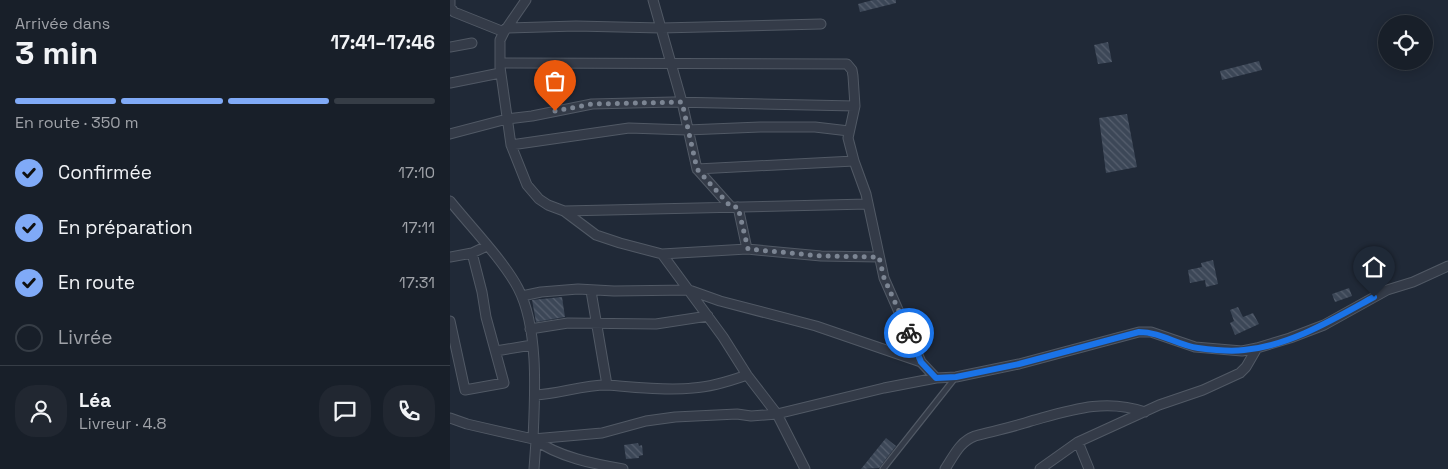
<!DOCTYPE html>
<html lang="fr">
<head>
<meta charset="utf-8">
<style>
	:root { --surface:#181f29; --page:#212731; --text:#f1f3f6; --muted:#9fa2a8; --line:#363d46; --accent:#80aaf7 }
	body { margin:0; font-family:"Space Grotesk",sans-serif; background:var(--page); color:var(--text); height:100vh; display:flex; flex-direction:column; font-size:19px; white-space:nowrap }
	* { box-sizing:border-box; margin:0 }
	p { font-size:16px; color:var(--muted) }
	.icon { flex:none; width:28px; height:28px; fill:none; stroke:currentColor; stroke-width:2; stroke-linecap:round; stroke-linejoin:round }
	.map { position:relative; flex:1; overflow:hidden }
	.side { display:flex; flex-direction:column; background:var(--surface); width:450px }
	.side>* { flex:none }
	.tools { position:absolute; left:928px; top:15px; display:grid; gap:10px }
	.tools a { display:grid; place-items:center; width:55px; height:55px; border-radius:50%; background:var(--surface); box-shadow:0 2px 12px #0003,0 0 0 1px var(--line); font-size:25px }
	.pin { position:absolute; display:grid; place-items:center; width:42px; height:42px; color:#fff; margin:-51px -21px; border-radius:50% 50% 50% 0; rotate:-45deg; box-shadow:0 0 5px #0007 }
	.pin .icon { rotate:45deg }
	.courier { position:absolute; display:grid; place-items:center; width:50px; height:50px; margin:-25px; border:4px solid #1a73e8; border-radius:50%; background:#fff; color:#222; box-shadow:0 1px 6px #0007 }
	.summary em { font-style:normal; font-weight:800 }
	.summary div { display:flex; flex-direction:column-reverse }
	.summary { display:flex; align-items:center; justify-content:space-between; height:85px; padding:0 15px }
	h1 { font-size:32px; font-weight:800; line-height:38px }
	.bar { display:grid; grid-template-columns:repeat(4,1fr); gap:8px 5px; align-content:center; height:60px; padding:0 15px }
	.bar i { height:6px; border-radius:4px; background:var(--line) }
	.bar .current { background:var(--accent) }
	.bar p { grid-column:span 4 }
	.line { display:flex; align-items:center; gap:12px; padding:0 15px; border-top:1px solid var(--line) }
	.line div { flex:1 }
	.round { display:grid; place-items:center; flex:none; width:52px; height:52px; border-radius:20px; background:var(--page) }
	ol { padding:0 15px; list-style:none }
	li { display:flex; align-items:center; gap:15px; height:55px }
	li p { margin-inline-start:auto }
	li .icon { padding:5px; border-radius:50%; background:var(--accent); color:#111; stroke-width:4 }
	li:last-child { color:var(--muted) }
	li i { width:28px; height:28px; border:2px solid var(--line); border-radius:50% }
	main { display:flex; flex:1; min-height:0 }
	.map>svg:first-child { display:block }
	.building { fill:url(#building-back-hatch) }
	.lines { fill:none; stroke-linecap:round; stroke-linejoin:round }
	.service-casing { stroke:#515965; stroke-width:7 }
	.minor-casing { stroke:#515965; stroke-width:11 }
	.service { stroke:#343b48; stroke-width:4.5 }
	.minor { stroke:#343b48; stroke-width:9 }
	.done { stroke:#7c8593; stroke-width:5; stroke-dasharray:0 9 }
	.route { stroke:#1a73e8; stroke-width:6 }
</style>
</head>
<body>
<main>
<section class="side">
<div class="summary"><div><h1>3 min</h1><p>Arrivée dans</p></div><em>17:41–17:46</em></div>
<div class="bar"><i class="current"></i><i class="current"></i><i class="current"></i><i></i><p>En route · 350 m</p></div>
<ol>
<li><svg class="icon" aria-label="check" viewBox="0 0 24 24"><path d="M5 12l5 5 9-10"/></svg>Confirmée<p>17:10</p></li>
<li><svg class="icon" aria-label="check" viewBox="0 0 24 24"><path d="M5 12l5 5 9-10"/></svg>En préparation<p>17:11</p></li>
<li><svg class="icon" aria-label="check" viewBox="0 0 24 24"><path d="M5 12l5 5 9-10"/></svg>En route<p>17:31</p></li>
<li><i></i>Livrée</li>
</ol>
<div class="line" style="height:90px"><a class="round"><svg class="icon" aria-label="person" viewBox="0 0 24 24"><circle cx="12" cy="8" r="4"/><path d="M4 21q1-7 8-7t8 7"/></svg></a><div><b>Léa</b><p>Livreur · 4.8</p></div><a class="round"><svg class="icon" aria-label="chat" viewBox="0 0 24 24"><path d="M4 5h16v11H9l-5 4z"/></svg></a><a class="round"><svg class="icon" aria-label="phone" viewBox="0 0 24 24"><path d="M5 4h4l2 5-3 2q2 4 5 5l2-3 5 2v4C11 20 4 13 5 4z"/></svg></a></div>
</section>
<div class="map">
<svg width="998" height="469" viewBox="0 0 998 469">
	<defs>
		<pattern id="building-back-hatch" width="6" height="6" patternUnits="userSpaceOnUse" patternTransform="scale(1.25)"><rect width="6" height="6" fill="#3c4757"/><path d="M-1 5l2 2M0 0l6 6M5-1l2 2" fill="none" stroke="#565f6e"/></pattern>
	</defs>
	<rect width="100%" height="100%" fill="#202937"/>
	<path class="building" d="M 423,0 L 446,0 L 446,3 L 410,12 L 408,4 Z
		M 658,42 L 662,62 L 648,64 L 644,45 Z
		M 809,61 L 812,70 L 772,80 L 770,71 Z
		M 677,114 L 687,167 L 656,173 L 649,118 Z
		M 763,260 L 768,284 L 756,287 L 755,280 L 740,283 L 738,270 L 752,267 L 751,263 Z
		M 899,288 L 902,296 L 885,302 L 882,294 Z
		M 112,297 L 115,317 L 86,322 L 82,300 Z
		M 788,307 L 793,317 L 803,313 L 809,324 L 785,335 L 780,323 L 784,321 L 780,310 Z
		M 436,438 L 446,446 L 429,468 L 411,469 Z
		M 188,443 L 189,446 L 192,445 L 193,455 L 189,456 L 189,458 L 176,459 L 174,445 Z"/>
	<g class="lines">
		<defs>
			<path id="service" d="M 433,469 L 505,378"/>
			<path id="minor" d="M 0,0 L 0,7 L 4,12 L 54,32
				M 76,0 L 54,32 L 50,40 L 50,67 L 61,145 L 77,185 L 89,199 L 98,205 L 114,211 L 146,235 L 170,243 L 212,254 L 273,337 L 297,375 L 327,414 L 355,469
				M 56,28 L 126,26 L 211,28 L 371,24
				M 0,47 L 22,43
				M 50,63 L 397,64 L 402,70 L 403,76 L 405,106 L 398,138 L 404,161
				M 0,83 L 50,73
				M 0,134 L 57,119 L 82,116 L 142,104 L 223,102 L 405,106
				M 61,145 L 179,128 L 237,130 L 310,127 L 365,127 L 399,131
				M 247,169 L 281,207
				M 0,201 C 21,227 53,260 68,288 C 89,328 85,395 83,439
				M 288,207 L 297,249
				M 114,211 L 418,204
				M 212,254 L 297,249 L 371,256 L 429,257
				M 0,257 L 22,253 L 37,246
				M 141,291 L 157,385 C 185,387 215,391 243,388 C 262,387 280,381 297,375
				M 72,296 L 91,292 L 128,289 L 164,291 L 239,290 L 270,301 L 366,326 L 471,362 L 434,278 L 416,194 L 404,161 L 247,169 L 232,102 L 203,0
				M 0,321 L 15,390 L 54,383 L 36,317 L 32,292 L 22,253
				M 80,329 L 118,323 L 206,324 L 258,316
				M 46,351 L 82,345
				M 471,362 L 486,378
				M 85,395 C 109,394 132,385 157,385
				M 0,418 L 17,424 L 83,439 L 152,433 L 196,421 L 225,417 L 287,414 L 301,416 L 327,414 L 434,388 L 486,378 L 506,377 L 569,364 L 689,332 L 701,332 L 745,347 L 792,351 L 807,348 L 840,338 L 874,325 L 937,290 L 963,282 L 998,266
				M 84,439 C 108,457 144,464 173,469
				M 628,442 L 639,469
				M 84,469 L 86,441
				M 495,469 C 504,456 509,442 525,436 C 544,431 563,427 581,421 C 621,410 655,398 695,412
				M 590,469 L 628,442 L 709,405 L 753,390 L 790,373 L 796,367 L 807,348"/>
		</defs>
		<use href="#service" class="service-casing"/>
		<use href="#minor" class="minor-casing"/>
		<use href="#service" class="service"/>
		<use href="#minor" class="minor"/>
	</g>
	<g class="lines">
		<path class="done" d="M 105,111 L 142,104 L 232,102 L 247,169 L 281,207 L 288,207 L 298,249 L 372,256 L 429,257 L 434,278 L 459,333"/>
		<path class="route" d="M 459,333 L 471,362 L 486,378 L 506,377 L 569,364 L 689,332 C 711,332 727,345 748,348 C 763,350 779,352 794,350 C 840,346 884,319 924,297"/>
	</g>
</svg>
<div class="tools">
<a><svg class="icon" aria-label="locate" viewBox="0 0 24 24"><circle cx="12" cy="12" r="6"/><path d="M12 2v4M12 18v4M2 12h4M18 12h4"/></svg></a>
</div>
<div class="pin" style="left:105px;top:111px;background:#ea580c"><svg class="icon" aria-label="bag" viewBox="0 0 24 24"><path d="M5 8h14l-1 12H6zM9 8a3 3 0 0 1 6 0"/></svg></div>
<div class="pin" style="left:924px;top:297px;background:#1f2937"><svg class="icon" aria-label="home" viewBox="0 0 24 24"><path d="M3 11l9-7 9 7M6 9v11h12V9"/></svg></div>
<div class="courier" style="left:459px;top:333px"><svg class="icon" aria-label="bike" viewBox="0 0 24 24"><circle cx="6" cy="16" r="4"/><circle cx="18" cy="16" r="4"/><path d="M6 16l4-8h5l3 8M10 8l3 8H6M13 5h3"/></svg></div>
</div>
</main>
</body>
</html>
